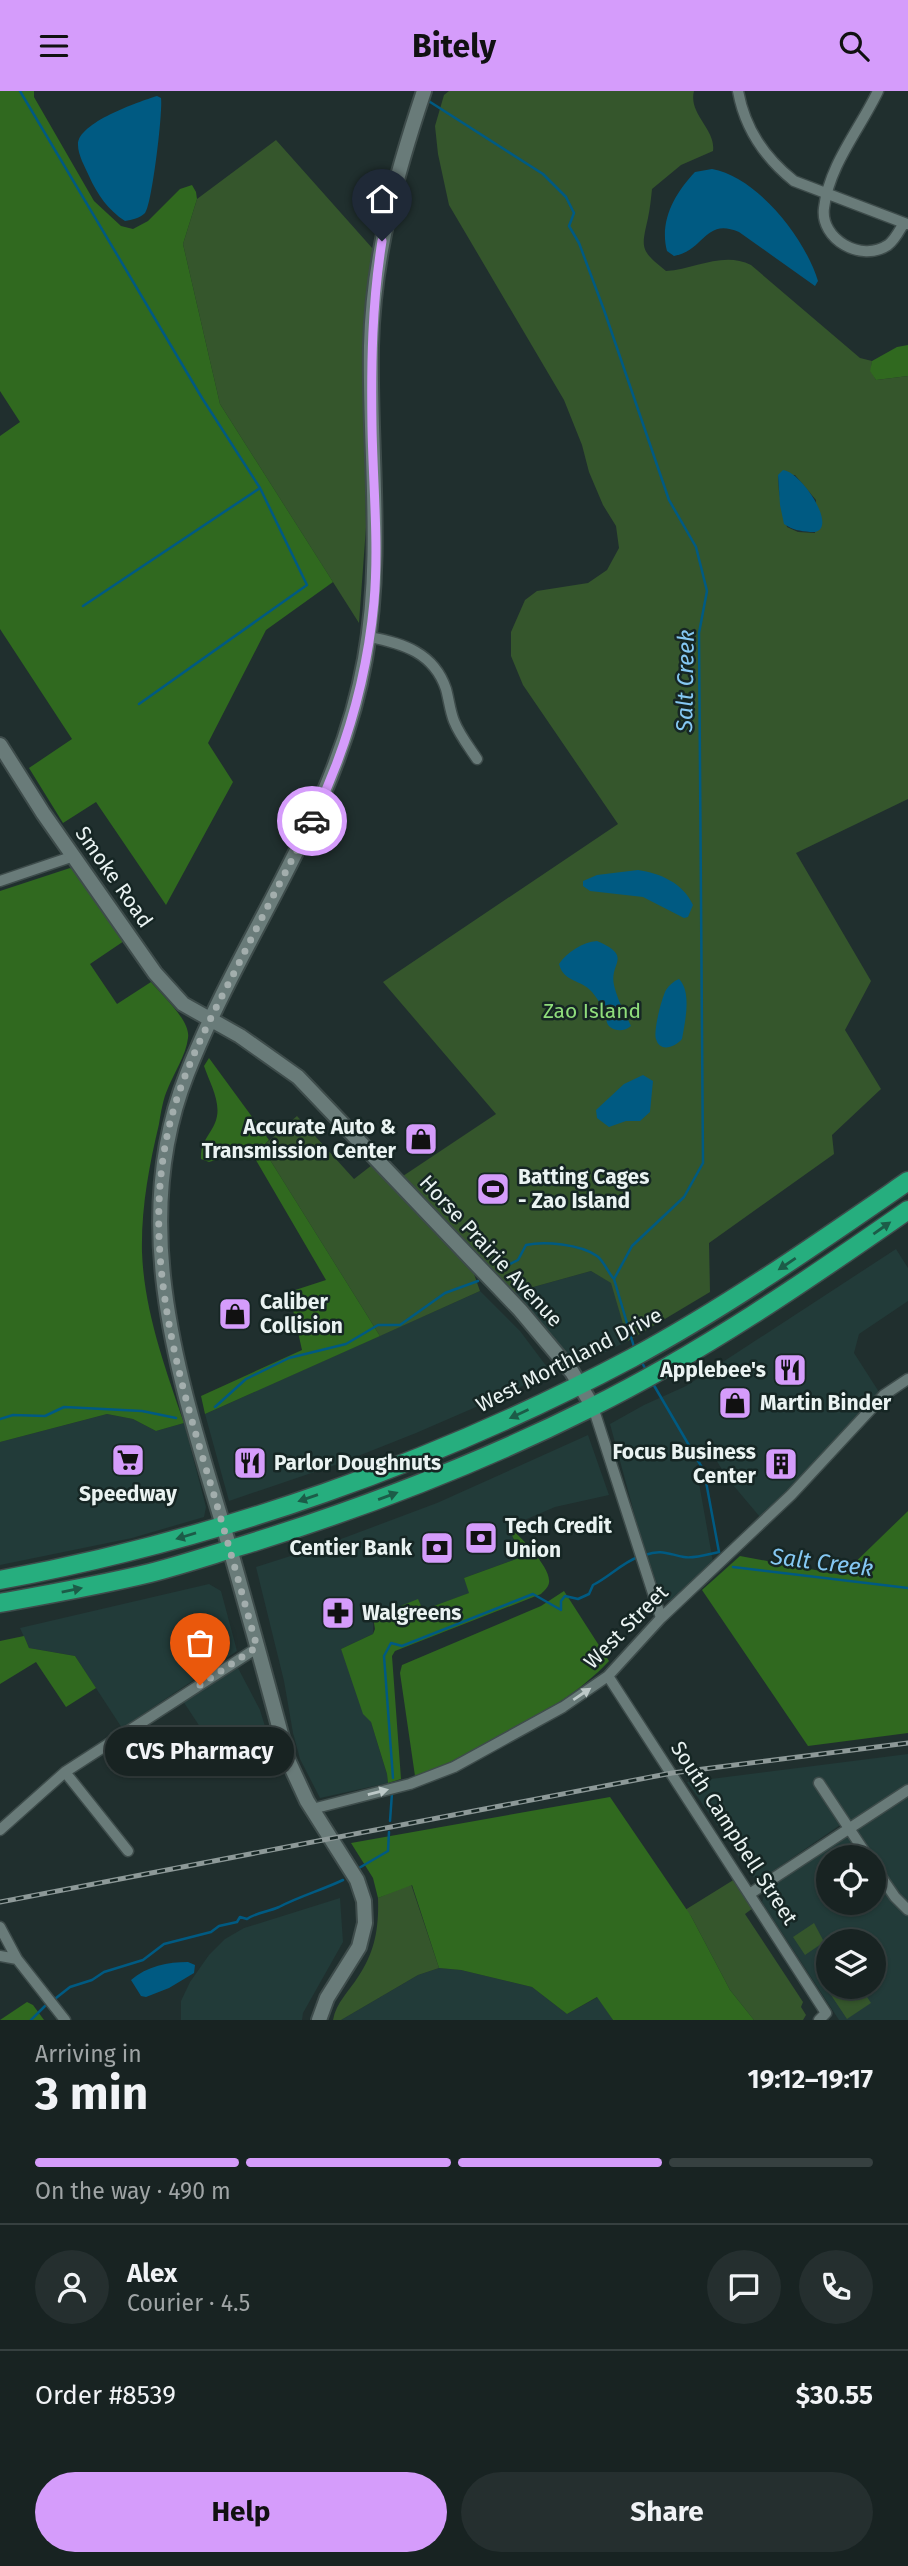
<!DOCTYPE html>
<html lang="en">
<head>
<meta charset="utf-8">
<style>
	:root { --surface:#182322; --page:#252f2f; --text:#f1f3f6; --muted:#9fa4a5; --line:#364040; --accent:#d59cfb }
	body { margin:0; font-family:"Fira Sans",sans-serif; background:var(--page); color:var(--text); height:100vh; display:flex; flex-direction:column; font-size:26px; white-space:nowrap }
	* { box-sizing:border-box; margin:0 }
	p { font-size:23px; color:var(--muted) }
	.icon { flex:none; width:38px; height:38px; fill:none; stroke:currentColor; stroke-width:2; stroke-linecap:round; stroke-linejoin:round }
	.map { position:relative; height:1929px; overflow:hidden }
	.sheet { display:flex; flex-direction:column; background:var(--surface); flex:1 }
	.sheet>* { flex:none }
	.fabs { position:absolute; left:816px; top:1754px; display:grid; gap:14px }
	.fabs a { display:grid; place-items:center; width:70px; height:70px; border-radius:50%; background:var(--surface); box-shadow:0 2px 5px #0004,0 0 0 2px var(--line); font-size:35px }
	.pin { position:absolute; display:grid; place-items:center; width:60px; height:60px; color:#fff; margin:-72px -30px; border-radius:50% 50% 50% 0; rotate:-45deg; box-shadow:0 0 7px #0007 }
	.pin .icon { rotate:45deg }
	.courier { position:absolute; display:grid; place-items:center; width:70px; height:70px; margin:-35px; border:5px solid #d59cfb; border-radius:50%; background:#fff; color:#222; box-shadow:0 2px 9px #0007 }
	.bubble { position:absolute; height:49px; border-radius:24px; background:var(--surface); box-shadow:0 2px 5px #0004,0 0 0 2px var(--line); font-size:23px; font-weight:700; line-height:49px; text-align:center }
	.summary em { font-style:normal; font-weight:700 }
	.summary div { display:flex; flex-direction:column-reverse }
	.summary { display:flex; align-items:center; justify-content:space-between; height:119px; padding:0 35px }
	h1 { font-size:46px; font-weight:700; line-height:52px }
	.bar { display:grid; grid-template-columns:repeat(4,1fr); gap:10px 7px; align-content:center; height:84px; padding:0 35px }
	.bar i { height:9px; border-radius:5px; background:var(--line) }
	.bar .selected { background:var(--accent) }
	.bar p { grid-column:span 4 }
	.line { display:flex; align-items:center; gap:18px; padding:0 35px; border-top:2px solid var(--line) }
	.line div { flex:1 }
	.round { display:grid; place-items:center; flex:none; width:74px; height:74px; border-radius:37px; background:var(--page) }
	.button { display:flex; gap:14px; margin-top:auto; padding:14px 35px }
	.button a { flex:1; height:80px; border-radius:42px; background:var(--accent); color:#111; font-size:28px; font-weight:700; line-height:80px; text-align:center }
	.button a+a { background:var(--page); color:var(--text) }
	header { display:flex; justify-content:space-between; align-items:center; height:91px; padding:0 35px; background:var(--accent); color:#111; font-size:32px; font-weight:700 }
	.map>svg:first-child { display:block }
	.built { fill:#223b39; fill-rule:evenodd }
	.green { fill:#35562c; fill-rule:evenodd }
	.forest { fill:#30691f }
	.water { fill:#005a82 }
	.lines { fill:none; stroke-linecap:round; stroke-linejoin:round }
	.stream { stroke:#005a82; stroke-width:2.5 }
	.street-casing { stroke:#3e4c4b; stroke-width:13 }
	.secondary-casing { stroke:#3e4c4b; stroke-width:18 }
	.highway-casing { stroke:#3e4c4b; stroke-width:21 }
	.street { stroke:#697b79; stroke-width:10 }
	.secondary { stroke:#697b79; stroke-width:14 }
	.highway { stroke:#26ae7e; stroke-width:18 }
	.rail-casing { stroke:#8d9998; stroke-width:5 }
	.rail { stroke:#162624; stroke-width:2.5; stroke-dasharray:8; stroke-linecap:butt }
	.oneway { fill:#1c5c48 }
	.oneway2 { fill:#bdc9c8 }
	.done { stroke:#a3aead; stroke-width:7; stroke-dasharray:0 12.6 }
	.route { stroke:#d59cfb; stroke-width:9 }
	.labels { text-anchor:middle; dominant-baseline:central; stroke-width:5; stroke-linejoin:round; paint-order:stroke }
	.street-label { font-size:21px; fill:#eaf3f2; stroke:#162624 }
	.park-label { font-size:21px; fill:#8fdd7b; stroke:#162624 }
	.poi-label { font-size:21px; font-weight:bold; fill:#eaf3f2; stroke:#162624; text-anchor:start }
	.water-label { font-size:23px; font-style:italic; fill:#85c8f3; stroke:#162624 }
</style>
</head>
<body>
<header><svg class="icon" aria-label="menu" viewBox="0 0 24 24"><path d="M4 6h16M4 12h16M4 18h16"/></svg>Bitely<svg class="icon" aria-label="search" viewBox="0 0 24 24"><circle cx="10" cy="10" r="6"/><path d="M15 15l6 6"/></svg></header>
<div class="map">
<svg width="908" height="1929" viewBox="0 0 908 1929">
	<rect width="100%" height="100%" fill="#202f2e"/>
	<path class="built" d="M 896,1158 L 908,1177 L 908,1210 L 859,1243 L 854,1262 L 879,1301 L 826,1361 L 760,1426 L 728,1388 L 713,1364 L 696,1375 L 713,1471 L 673,1509 L 664,1509 L 661,1505 L 639,1440 L 610,1333 L 644,1314 L 686,1295 Z
		M 591,1180 L 612,1192 L 628,1250 L 578,1274 L 569,1268 L 556,1249 L 508,1203 Z
		M 480,1200 L 520,1240 L 550,1280 L 513,1300 L 416,1342 L 338,1373 L 229,1410 L 205,1323 Z
		M 107,1323 L 133,1328 L 156,1340 L 184,1332 L 206,1416 L 204,1426 L 132,1447 L 0,1474 L 0,1351 Z
		M 588,1344 L 609,1404 L 555,1416 L 508,1436 L 522,1466 L 464,1487 L 470,1502 L 423,1519 L 418,1509 L 373,1526 L 373,1543 L 341,1558 L 371,1631 L 387,1683 L 388,1692 L 320,1707 L 300,1668 L 293,1642 L 284,1590 L 256,1476 L 325,1454 L 437,1412 Z
		M 209,1493 L 221,1500 L 237,1560 L 122,1637 L 75,1565 L 29,1557 L 20,1537 Z
		M 238,1577 L 260,1619 L 267,1642 L 223,1671 L 183,1610 Z
		M 908,1663 L 908,1813 L 846,1730 L 757,1791 L 687,1691 Z
		M 849,1745 L 866,1766 L 828,1766 L 828,1811 L 873,1811 L 873,1777 L 899,1818 L 908,1824 L 908,1929 L 839,1929 L 762,1811 L 766,1799 ZM 828,1850 L 873,1850 L 873,1895 L 828,1895 Z
		M 340,1807 L 343,1851 L 303,1922 L 302,1929 L 181,1929 L 181,1910 L 190,1891 L 209,1864 L 225,1848 L 244,1837 Z
		M 439,1877 L 461,1879 L 532,1896 L 567,1923 L 598,1906 L 613,1929 L 341,1929 L 418,1884 Z"/>
	<path class="green" d="M 449,0 L 694,0 C 688,23 716,38 713,60 L 681,74 L 652,98 C 651,108 650,117 648,127 C 641,158 640,159 666,180 C 696,178 723,160 751,174 L 860,267 L 872,270 L 871,280 L 876,289 L 908,285 L 908,708 L 796,762 L 871,890 L 845,939 L 881,998 L 832,1044 L 834,1063 L 709,1152 L 710,1201 L 628,1250 L 611,1192 L 591,1180 L 508,1203 L 400,1087 L 496,1023 L 383,891 L 618,733 L 523,594 L 511,565 L 511,541 L 525,509 L 537,500 L 588,492 L 607,479 L 619,457 L 616,435 L 603,414 L 589,381 L 582,354 L 564,309 L 449,114 L 438,63 L 435,35 L 444,4 ZM 778,384 L 795,384 L 816,409 L 815,442 L 798,441 L 787,436 L 779,401 Z
		M 276,49 L 373,158 L 363,253 L 366,436 L 359,532 L 220,313 L 183,153 L 197,108 Z
		M 297,1025 L 354,1088 L 372,1074 L 474,1183 L 480,1200 L 380,1245 L 262,1056 Z
		M 735,1788 L 753,1817 L 745,1823 L 803,1911 L 801,1916 L 806,1924 L 803,1929 L 754,1929 L 730,1899 L 691,1825 L 685,1819 Z
		M 411,1793 L 439,1877 L 418,1884 L 341,1929 L 333,1929 C 336,1912 349,1900 358,1886 C 375,1861 379,1837 378,1807 Z
		M 814,1832 L 823,1849 L 827,1849 L 805,1864 L 793,1846 Z
		M 845,1895 L 860,1895 L 871,1912 L 847,1928 L 831,1904 Z"/>
	<path class="forest" d="M 0,0 L 34,0 L 34,6 L 94,110 L 121,135 L 133,138 L 148,130 L 180,98 L 192,94 L 196,101 L 197,108 L 183,153 L 220,313 L 333,491 L 266,539 L 208,652 L 233,691 L 166,814 L 96,711 L 63,732 L 29,677 L 72,648 L 0,538 L 0,345 L 20,331 L 0,300 Z
		M 908,254 L 908,285 L 876,289 L 870,280 L 872,270 L 897,256 Z
		M 70,777 L 77,780 L 124,850 L 90,873 L 117,913 L 151,891 C 162,904 191,930 188,947 C 186,964 174,982 168,997 C 163,1008 161,1021 159,1033 C 149,1075 141,1118 142,1161 C 144,1219 165,1277 184,1332 L 156,1340 L 133,1328 L 107,1323 L 0,1351 L 0,800 Z
		M 209,967 L 269,1049 L 262,1056 L 380,1245 L 205,1323 L 201,1305 L 302,1259 L 289,1201 L 326,1189 L 250,1059 L 209,1071 L 201,1068 C 200,1048 214,1042 217,1025 C 220,1009 209,990 204,975 Z
		M 908,1420 L 908,1642 L 808,1655 L 702,1499 L 740,1465 L 842,1484 Z
		M 508,1436 C 519,1443 549,1475 549,1489 C 550,1495 545,1499 541,1503 L 395,1560 L 392,1565 L 401,1688 L 388,1692 L 387,1683 L 371,1631 L 363,1623 L 341,1558 L 373,1543 L 375,1538 L 373,1526 L 418,1508 L 423,1519 L 469,1502 L 464,1487 L 522,1466 Z
		M 564,1500 L 609,1570 C 580,1601 545,1621 508,1641 C 477,1658 448,1674 415,1685 L 400,1582 L 402,1574 L 541,1515 Z
		M 24,1545 L 29,1557 L 75,1565 L 96,1597 L 66,1616 L 36,1571 L 0,1593 L 0,1550 Z
		M 610,1706 L 691,1825 L 730,1899 L 754,1929 L 613,1929 L 597,1906 L 567,1923 L 532,1896 L 461,1879 L 439,1877 L 412,1794 L 378,1807 L 373,1787 L 351,1752 Z
		M 27,1911 L 33,1914 L 44,1929 L 0,1929 Z"/>
	<path class="water" d="M 157,5 L 161,7 C 163,20 152,114 145,122 C 140,127 132,129 125,130 C 108,119 97,103 89,85 C 85,76 78,64 78,54 C 77,32 138,11 157,5 Z
		M 712,78 C 757,86 805,147 818,190 L 815,195 L 739,141 C 705,126 705,159 674,165 L 667,160 C 659,130 675,102 695,81 Z
		M 783,379 C 804,382 842,444 810,441 C 800,440 793,439 784,433 L 780,414 L 778,384 Z
		M 638,779 C 660,782 683,792 693,814 L 688,826 L 684,827 L 643,806 L 590,800 L 583,795 L 583,790 L 597,784 Z
		M 597,850 C 634,866 609,871 614,894 C 617,908 625,922 631,935 C 625,940 617,941 610,936 C 605,932 607,926 605,920 C 602,914 596,906 592,901 C 581,888 564,892 559,873 C 567,861 583,851 597,850 Z
		M 679,888 C 692,901 685,931 682,948 C 675,956 660,962 656,948 C 653,940 662,906 666,899 C 669,894 674,890 679,888 Z
		M 643,984 L 653,990 L 650,1021 L 640,1030 L 626,1030 L 609,1036 L 597,1027 L 596,1019 L 624,993 Z
		M 188,1871 L 195,1874 L 194,1882 L 169,1897 L 146,1906 L 141,1905 L 131,1889 C 147,1875 168,1871 188,1871 Z"/>
	<g class="lines">
		<path class="stream" d="M 20,0 L 202,307 L 260,397 L 307,494 L 139,613
			M 427,9 L 543,83 L 566,106 L 574,122 L 569,135 L 579,152 L 604,219 L 669,409 L 696,456 L 707,500 L 699,542 L 703,1072 L 684,1106 L 632,1155 L 614,1188 L 634,1256
			M 83,515 L 260,397
			M 498,1179 L 518,1169 L 526,1154 C 544,1150 580,1153 597,1165 C 603,1169 608,1181 613,1187
			M 641,1270 L 645,1277
			M 652,1291 L 704,1380 L 719,1461
			M 215,1316 L 246,1288 L 289,1267 L 346,1253 L 378,1234 L 400,1234 L 445,1202 L 478,1190
			M 0,1328 L 13,1324 L 45,1325 L 64,1316 L 142,1320 L 176,1327
			M 645,1464 C 661,1458 668,1463 684,1466 C 694,1468 709,1463 719,1461
			M 733,1476 L 908,1497
			M 393,1687 L 384,1565 L 391,1552 L 402,1555 L 533,1503 L 561,1519 L 561,1510 L 565,1505 L 578,1508 L 589,1503 L 593,1494 C 609,1486 622,1472 638,1466
			M 390,1730 L 392,1702
			M 359,1777 L 388,1760 L 389,1741
			M 56,1907 L 70,1896 L 92,1889 L 104,1881 L 143,1869 L 164,1853 L 211,1841 L 219,1835 L 237,1831 L 240,1826 L 247,1828 C 257,1821 268,1821 279,1816 C 300,1805 322,1799 343,1789
			M 31,1929 L 45,1915"/>
		<defs>
			<path id="street" d="M 738,0 C 745,38 764,66 794,90 L 907,133
				M 878,0 C 860,38 829,74 824,117 C 820,148 861,172 888,154 C 895,149 899,140 904,132
				M 369,546 C 403,552 434,562 446,598 C 449,609 450,620 454,630 C 459,643 469,656 477,668
				M 0,790 L 74,765
				M 593,1316 L 661,1527
				M 608,1585 L 826,1922 L 819,1929
				M 65,1681 L 128,1760
				M 819,1692 L 868,1766
				M 312,1718 L 410,1693 L 454,1676 L 563,1616 L 608,1585 L 661,1527 L 791,1404 L 884,1304 L 908,1288
				M 0,1739 L 65,1681 L 257,1557
				M 873,1774 L 895,1806 L 908,1819
				M 751,1802 L 908,1699
				M 0,1836 L 17,1868 L 65,1929
				M 0,1865 L 17,1868"/>
			<path id="secondary" d="M 0,654 L 43,722 L 155,882 L 183,913 L 240,945 L 298,986 L 520,1219 L 572,1281 L 593,1316
				M 319,1929 L 327,1907 L 359,1856 L 365,1832 L 364,1810 L 357,1789 L 307,1710 L 288,1669 C 269,1598 250,1528 230,1458 C 185,1304 124,1141 187,983 C 243,840 338,722 365,568 C 384,464 369,360 371,255 C 373,166 396,84 424,0"/>
			<path id="highway" d="M 0,1489 C 219,1448 435,1372 632,1267 C 728,1215 818,1152 908,1090
				M 0,1512 C 50,1503 101,1494 150,1482 C 181,1474 211,1464 241,1455 C 361,1418 478,1373 590,1317 C 701,1262 806,1190 908,1119"/>
		</defs>
		<use href="#street" class="street-casing"/>
		<use href="#secondary" class="secondary-casing"/>
		<use href="#highway" class="highway-casing"/>
		<use href="#street" class="street"/>
		<use href="#secondary" class="secondary"/>
		<use href="#highway" class="highway"/>
		<defs>
			<path id="rail" d="M 0,1811 L 672,1682 L 908,1652"/>
		</defs>
		<use href="#rail" class="rail-casing"/>
		<use href="#rail" class="rail"/>
	</g>
	<defs><path id="oneway-solid" d="M-6-.8H1V-3.2L6.5 0L1 3.2V.8H-6Z" transform="scale(1.75)"/></defs>
	<g class="oneway">
		<use href="#oneway-solid" transform="translate(882 1137) rotate(-35)"/>
		<use href="#oneway-solid" transform="translate(787 1173) rotate(146)"/>
		<use href="#oneway-solid" transform="translate(519 1323) rotate(155)"/>
		<use href="#oneway-solid" transform="translate(388 1405) rotate(-20)"/>
		<use href="#oneway-solid" transform="translate(308 1407) rotate(161)"/>
		<use href="#oneway-solid" transform="translate(186 1445) rotate(163)"/>
		<use href="#oneway-solid" transform="translate(72 1499) rotate(-11)"/>
	</g>
	<g class="oneway2">
		<use href="#oneway-solid" transform="translate(582 1603) rotate(-34)"/>
		<use href="#oneway-solid" transform="translate(378 1701) rotate(-14)"/>
	</g>
	<g class="lines">
		<path class="done" d="M 200,1594 L 257,1556 C 243,1506 229,1455 214,1404 C 178,1286 140,1160 169,1036 C 182,981 209,930 235,880 C 260,830 286,780 312,730"/>
		<path class="route" d="M 312,730 C 345,662 367,587 374,511 C 379,453 373,394 372,336 C 371,273 372,212 382,150"/>
	</g>
	<defs>
		<symbol id="shop-square" viewBox="-11 -11 22 22"><rect x="-9" y="-9" width="18" height="18" rx="4" fill="#d59cfb" stroke="#162624"/><path d="M-5-2.5h2.3a2.7 3.5 0 0 1 5.4 0H5L5.5 6h-11ZM-1.5-2.5h3a1.5 2.3 0 0 0-3 0Z" fill="#111"/></symbol>
		<symbol id="stadium-square" viewBox="-11 -11 22 22"><rect x="-9" y="-9" width="18" height="18" rx="4" fill="#d59cfb" stroke="#162624"/><path d="M0-5a6.5 5 0 1 0 0 10a6.5 5 0 1 0 0-10ZM-3.5-1.8h7v3.6h-7Z" fill="#111"/></symbol>
		<symbol id="restaurant-square" viewBox="-11 -11 22 22"><rect x="-9" y="-9" width="18" height="18" rx="4" fill="#d59cfb" stroke="#162624"/><path d="M-5-6h1v4h1v-4h1v4h1v-4h1v5L-1.5 .5V6h-2V.5L-5-1ZM5-6V6H3V1.5H1.5Q1.5-4 5-6Z" fill="#111"/></symbol>
		<symbol id="supermarket-square" viewBox="-11 -11 22 22"><rect x="-9" y="-9" width="18" height="18" rx="4" fill="#d59cfb" stroke="#162624"/><path d="M-6-5.5h2.5l.6 2H6L4.5 2H-2.5L-4.4-4H-6ZM-1.5 3.2a1.3 1.3 0 1 0 .1 0ZM3 3.2a1.3 1.3 0 1 0 .1 0Z" fill="#111"/></symbol>
		<symbol id="building-square" viewBox="-11 -11 22 22"><rect x="-9" y="-9" width="18" height="18" rx="4" fill="#d59cfb" stroke="#162624"/><path d="M-4-6H4V6H1V3H-1V6H-4ZM-2.5-4.3h1.7v1.8h-1.7ZM.8-4.3h1.7v1.8H.8ZM-2.5-1h1.7V.8h-1.7ZM.8-1h1.7V.8H.8Z" fill="#111"/></symbol>
		<symbol id="bank-square" viewBox="-11 -11 22 22"><rect x="-9" y="-9" width="18" height="18" rx="4" fill="#d59cfb" stroke="#162624"/><path d="M-6-4H6V4H-6ZM0-2.3a2.3 2.3 0 1 0 0 4.6a2.3 2.3 0 1 0 0-4.6Z" fill="#111"/></symbol>
		<symbol id="pharmacy-square" viewBox="-11 -11 22 22"><rect x="-9" y="-9" width="18" height="18" rx="4" fill="#d59cfb" stroke="#162624"/><path d="M-2-6h4v4h4v4h-4v4h-4v-4h-4v-4h4Z" fill="#111"/></symbol>
	</defs>
	<g fill-rule="evenodd">
		<use href="#shop-square" x="402" y="1029" width="38" height="38"/>
		<use href="#stadium-square" x="474" y="1079" width="38" height="38"/>
		<use href="#shop-square" x="216" y="1204" width="38" height="38"/>
		<use href="#restaurant-square" x="771" y="1260" width="38" height="38"/>
		<use href="#shop-square" x="716" y="1293" width="38" height="38"/>
		<use href="#supermarket-square" x="109" y="1350" width="38" height="38"/>
		<use href="#restaurant-square" x="231" y="1353" width="38" height="38"/>
		<use href="#building-square" x="762" y="1354" width="38" height="38"/>
		<use href="#bank-square" x="462" y="1428" width="38" height="38"/>
		<use href="#bank-square" x="418" y="1438" width="38" height="38"/>
		<use href="#pharmacy-square" x="319" y="1503" width="38" height="38"/>
	</g>
	<g class="labels">
		<g class="street-label">
			<text transform="translate(114 786) rotate(55)">Smoke Road</text>
			<text transform="translate(491 1160) rotate(47)">Horse Prairie Avenue</text>
			<text transform="translate(569 1269) rotate(-27)">West Morthland Drive</text>
			<text transform="translate(626 1536) rotate(-45)">West Street</text>
			<text transform="translate(734 1742) rotate(57)">South Campbell Street</text>
		</g>
		<g class="park-label">
			<text x="592" y="920">Zao Island</text>
		</g>
		<g class="poi-label">
			<text x="396" y="1036" text-anchor="end">Accurate Auto &amp;<tspan x="396" dy="24">Transmission Center</tspan></text>
			<text x="518" y="1086">Batting Cages<tspan x="518" dy="24">- Zao Island</tspan></text>
			<text x="260" y="1211">Caliber<tspan x="260" dy="24">Collision</tspan></text>
			<text x="766" y="1279" text-anchor="end">Applebee's</text>
			<text x="760" y="1312">Martin Binder</text>
			<text x="756" y="1361" text-anchor="end">Focus Business<tspan x="756" dy="24">Center</tspan></text>
			<text x="274" y="1372">Parlor Doughnuts</text>
			<text x="128" y="1403" text-anchor="middle">Speedway</text>
			<text x="505" y="1435">Tech Credit<tspan x="505" dy="24">Union</tspan></text>
			<text x="412" y="1457" text-anchor="end">Centier Bank</text>
			<text x="362" y="1522">Walgreens</text>
		</g>
		<g class="water-label">
			<text transform="translate(685 590) rotate(-89)">Salt Creek</text>
			<text transform="translate(822 1471) rotate(7)">Salt Creek</text>
		</g>
	</g>
</svg>
<div class="fabs">
<a><svg class="icon" aria-label="locate" viewBox="0 0 24 24"><circle cx="12" cy="12" r="6"/><path d="M12 2v4M12 18v4M2 12h4M18 12h4"/></svg></a>
<a><svg class="icon" aria-label="layers" viewBox="0 0 24 24"><path d="M12 4l9 5-9 5-9-5zM3 14l9 5 9-5"/></svg></a>
</div>
<div class="pin" style="left:200px;top:1594px;background:#ea580c"><svg class="icon" aria-label="bag" viewBox="0 0 24 24"><path d="M5 8h14l-1 12H6zM9 8a3 3 0 0 1 6 0"/></svg></div>
<div class="pin" style="left:382px;top:150px;background:#1f2937"><svg class="icon" aria-label="home" viewBox="0 0 24 24"><path d="M3 11l9-7 9 7M6 9v11h12V9"/></svg></div>
<div class="courier" style="left:312px;top:730px"><svg class="icon" aria-label="car" viewBox="0 0 24 24"><path d="M5 17H2v-5l4-1 3-4h7l3 4 3 1v5h-3M9 17h6M6 11h13"/><circle cx="7" cy="17" r="2"/><circle cx="17" cy="17" r="2"/></svg></div>
<div class="bubble" style="left:105px;top:1636px;width:189px">CVS Pharmacy</div>
</div>
<section class="sheet">
<div class="summary"><div><h1>3 min</h1><p>Arriving in</p></div><em>19:12–19:17</em></div>
<div class="bar"><i class="selected"></i><i class="selected"></i><i class="selected"></i><i></i><p>On the way · 490 m</p></div>
<div class="line" style="height:126px"><a class="round"><svg class="icon" aria-label="person" viewBox="0 0 24 24"><circle cx="12" cy="8" r="4"/><path d="M4 21q1-7 8-7t8 7"/></svg></a><div><b>Alex</b><p>Courier · 4.5</p></div><a class="round"><svg class="icon" aria-label="chat" viewBox="0 0 24 24"><path d="M4 5h16v11H9l-5 4z"/></svg></a><a class="round"><svg class="icon" aria-label="phone" viewBox="0 0 24 24"><path d="M5 4h4l2 5-3 2q2 4 5 5l2-3 5 2v4C11 20 4 13 5 4z"/></svg></a></div>
<div class="line" style="height:91px"><div>Order #8539</div><b>$30.55</b></div>
<div class="button"><a>Help</a><a>Share</a></div>
</section>
</body>
</html>
